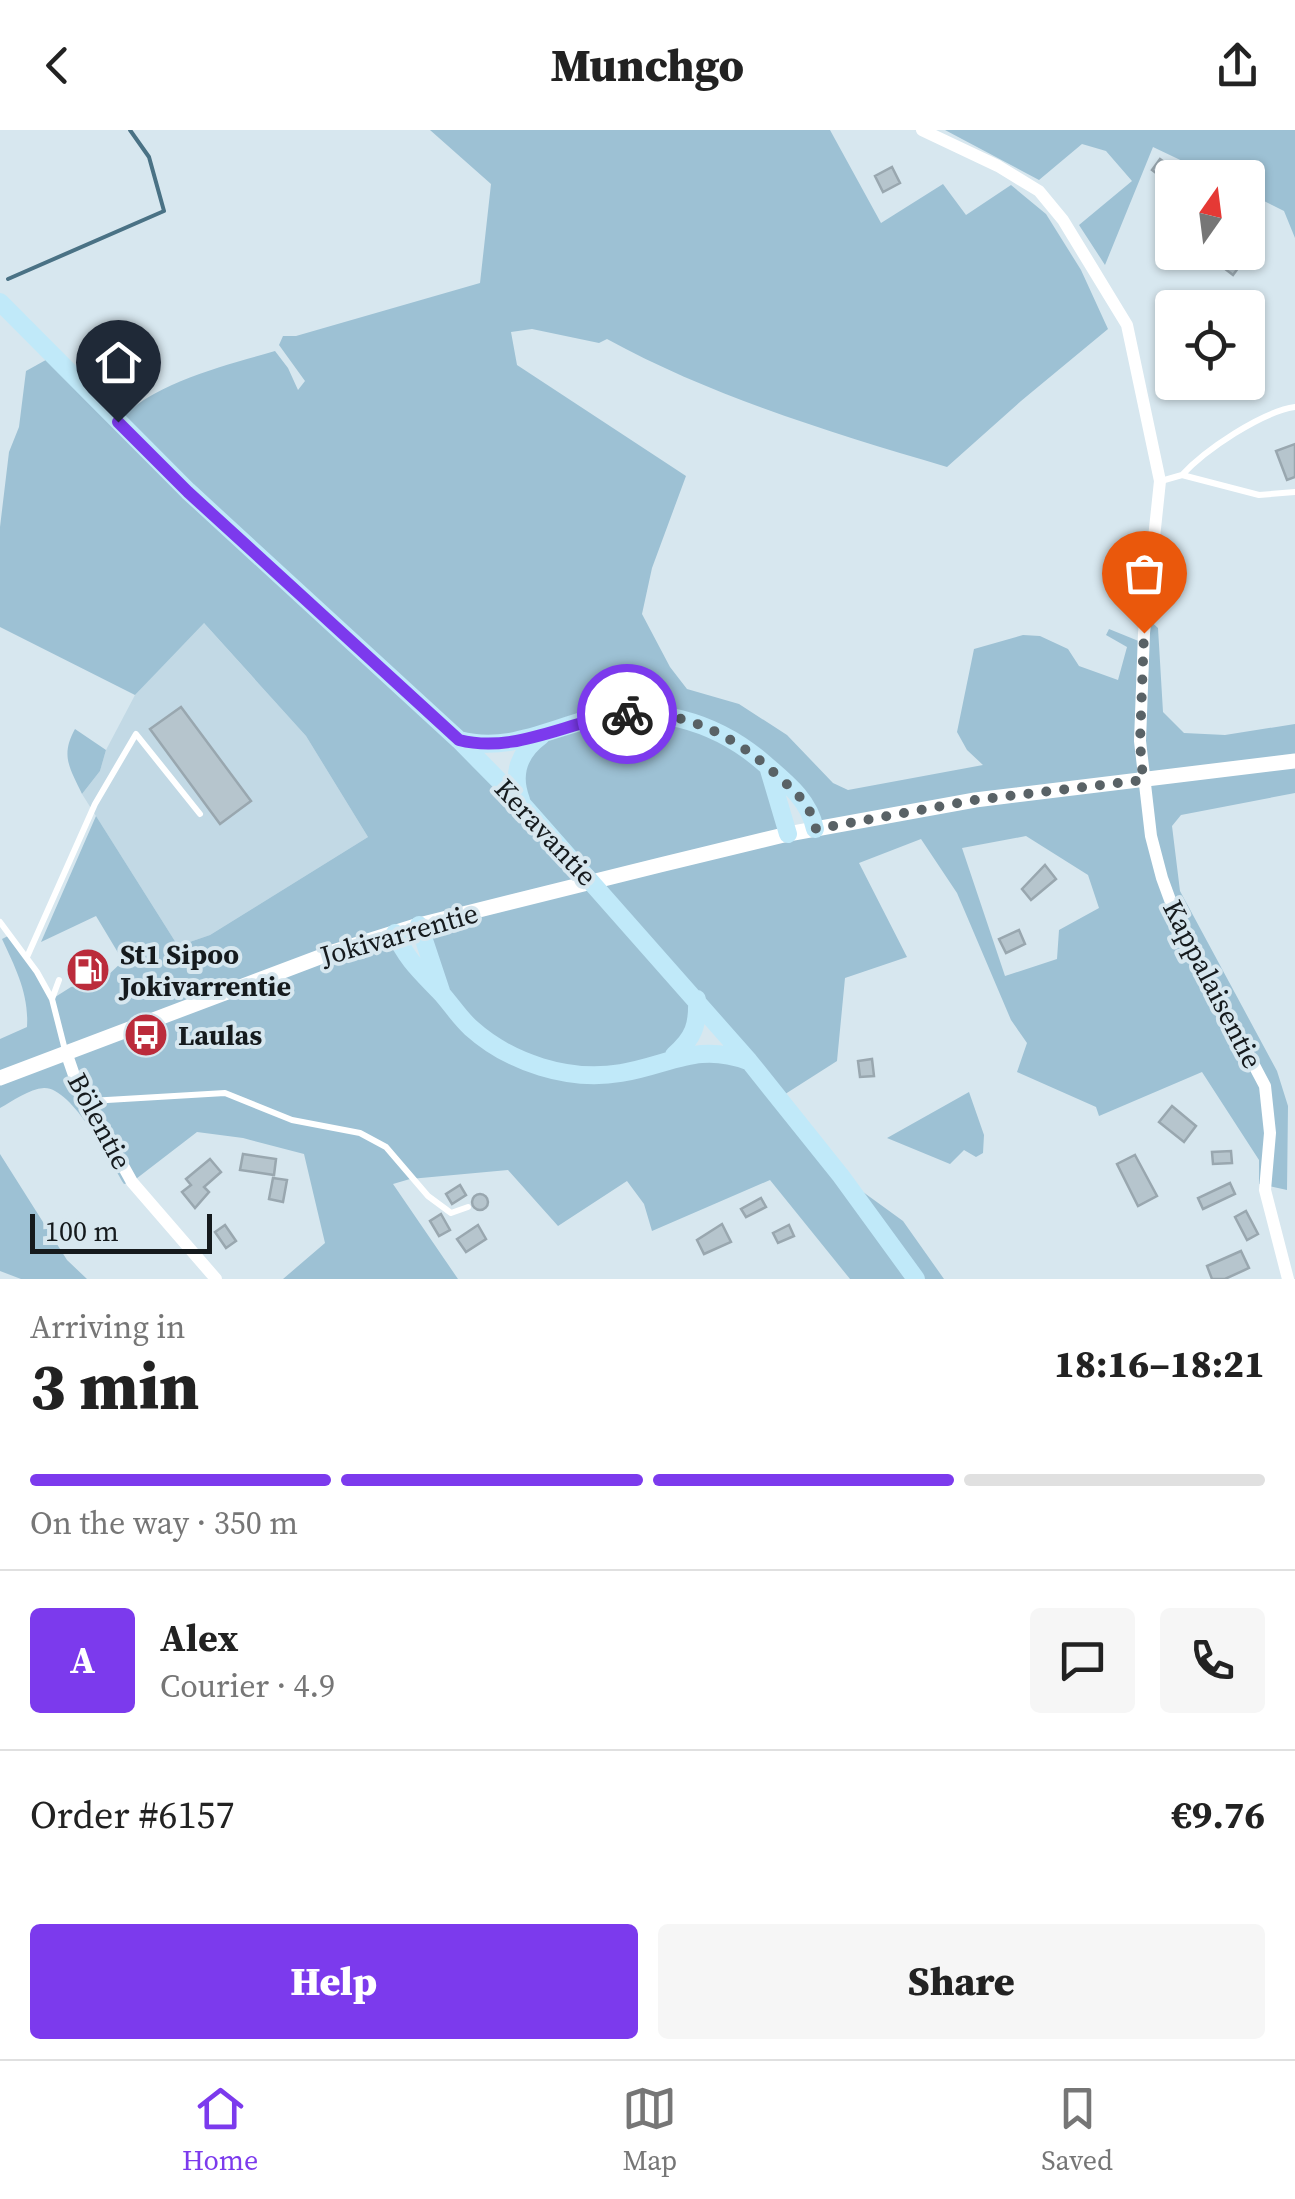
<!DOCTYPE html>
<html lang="en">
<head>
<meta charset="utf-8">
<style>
	:root { --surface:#fff; --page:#f6f6f6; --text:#222; --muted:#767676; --line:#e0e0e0; --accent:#7c3aed }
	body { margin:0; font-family:"Source Serif 4",serif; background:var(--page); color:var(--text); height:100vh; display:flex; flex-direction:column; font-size:38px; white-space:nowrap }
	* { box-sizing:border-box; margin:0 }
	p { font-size:32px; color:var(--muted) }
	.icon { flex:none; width:55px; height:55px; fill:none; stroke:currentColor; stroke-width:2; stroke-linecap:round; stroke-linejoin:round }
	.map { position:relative; height:1149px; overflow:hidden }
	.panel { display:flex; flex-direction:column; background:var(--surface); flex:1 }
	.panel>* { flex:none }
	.needle { width:65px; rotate:14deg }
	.fabs { position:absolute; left:1155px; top:30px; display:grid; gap:20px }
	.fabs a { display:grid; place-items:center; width:110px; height:110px; border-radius:10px; background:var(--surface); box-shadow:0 2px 8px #0004; font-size:50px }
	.scale { position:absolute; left:30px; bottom:25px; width:182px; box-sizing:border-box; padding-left:10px; border:5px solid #151a1d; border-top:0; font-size:28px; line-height:35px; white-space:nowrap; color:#151a1d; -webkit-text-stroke:8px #d7e7ef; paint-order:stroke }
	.pin { position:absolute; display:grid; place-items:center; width:85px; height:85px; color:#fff; margin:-102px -42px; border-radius:50% 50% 50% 0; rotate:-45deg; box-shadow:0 0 10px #0007 }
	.pin .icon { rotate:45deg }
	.courier { position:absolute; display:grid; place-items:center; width:100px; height:100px; margin:-50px; border:8px solid #7c3aed; border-radius:50%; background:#fff; color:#222; box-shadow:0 2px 12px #0007 }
	.summary em { font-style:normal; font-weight:800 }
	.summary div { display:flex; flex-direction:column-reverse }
	.summary { display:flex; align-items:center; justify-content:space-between; height:170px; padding:0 30px }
	h1 { font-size:65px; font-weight:800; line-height:75px }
	.bar { display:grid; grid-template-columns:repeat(4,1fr); gap:15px 10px; align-content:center; height:120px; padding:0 30px }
	.bar i { height:12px; border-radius:8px; background:var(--line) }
	.bar .on { background:var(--accent) }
	.bar p { grid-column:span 4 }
	.line { display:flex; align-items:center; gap:25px; padding:0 30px; border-top:2px solid var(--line) }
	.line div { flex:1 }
	.round { display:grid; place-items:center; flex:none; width:105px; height:105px; border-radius:10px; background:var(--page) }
	.primary-button { display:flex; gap:20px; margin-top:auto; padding:20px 30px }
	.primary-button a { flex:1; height:115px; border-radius:10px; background:var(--accent); color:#fff; font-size:40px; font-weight:800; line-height:115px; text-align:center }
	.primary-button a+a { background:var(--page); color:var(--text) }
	header { display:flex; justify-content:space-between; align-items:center; height:130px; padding:0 30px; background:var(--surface); font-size:45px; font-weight:800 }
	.tab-bar { display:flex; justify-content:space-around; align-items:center; height:140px; border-top:2px solid var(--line); background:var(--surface); font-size:28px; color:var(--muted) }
	.tab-bar a { display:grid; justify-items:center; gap:5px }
	.tab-bar .on { color:var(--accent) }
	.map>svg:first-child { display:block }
	.built { fill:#c2d9e5 }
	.green { fill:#9dc1d4; fill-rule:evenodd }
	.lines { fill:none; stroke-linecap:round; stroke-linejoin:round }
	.stream { stroke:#4a7285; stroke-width:4 }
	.building { fill:#b6c5cd; stroke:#99a7af; stroke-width:2.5 }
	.service { stroke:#fff; stroke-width:6 }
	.minor { stroke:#fff; stroke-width:12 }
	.tertiary { stroke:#fff; stroke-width:15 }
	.secondary { stroke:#c0e9f9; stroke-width:18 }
	.done { stroke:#596266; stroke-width:10; stroke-dasharray:0 18 }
	.route { stroke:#7c3aed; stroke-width:12 }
	.labels { text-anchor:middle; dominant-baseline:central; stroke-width:8; stroke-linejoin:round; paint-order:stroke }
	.street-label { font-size:28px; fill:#151a1d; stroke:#d7e7ef }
	.poi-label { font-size:28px; font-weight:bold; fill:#151a1d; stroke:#d7e7ef; text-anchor:start }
</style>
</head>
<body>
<header><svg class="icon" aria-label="back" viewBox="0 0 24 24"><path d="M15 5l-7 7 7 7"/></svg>Munchgo<svg class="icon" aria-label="share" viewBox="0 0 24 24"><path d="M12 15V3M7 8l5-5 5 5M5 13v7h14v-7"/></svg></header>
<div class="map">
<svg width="1295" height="1149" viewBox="0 0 1295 1149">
	<rect width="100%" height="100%" fill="#d7e7ef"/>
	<path class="built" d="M 203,492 L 306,606 L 368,707 L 210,805 L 178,816 L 82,664 L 100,641 L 106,620 L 135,565 Z"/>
	<path class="green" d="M 430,0 L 830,0 L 881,93 L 943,54 L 966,85 L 1011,55 L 1046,84 L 1081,140 L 1108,199 L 1021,271 L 947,337 C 832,303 713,267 607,209 L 599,213 L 532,199 L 511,202 L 517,235 L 686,346 L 652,438 L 642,484 L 670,537 L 687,559 L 739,574 L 787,605 L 833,653 L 848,660 L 983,635 L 967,620 L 957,602 L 974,519 L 1023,505 L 1040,506 L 1068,519 L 1079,536 L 1118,550 L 1127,517 L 1106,505 L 1109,499 L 1141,512 L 1146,487 L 1158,498 L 1163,582 L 1184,603 L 1225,605 L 1295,594 L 1295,663 L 1181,685 L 1172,696 L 1180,761 L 1277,941 L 1288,976 L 1287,1060 L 1259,1054 L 1259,1030 L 1202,942 L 1099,986 L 1096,977 L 1017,942 L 1027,913 L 1011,890 L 957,763 L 921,709 L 859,733 L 907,827 L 845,848 L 837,931 L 779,968 L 841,1046 L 903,1091 L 944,1149 L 850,1149 L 770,1050 L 652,1101 L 644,1074 L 627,1051 L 558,1096 L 508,1040 L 410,1049 L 393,1054 L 458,1149 L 283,1149 L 325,1113 L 304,1024 L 243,1008 L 197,1002 L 132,1052 L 124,1054 C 110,1031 72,957 44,958 C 29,959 13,971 0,978 L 0,909 L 27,897 C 29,864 16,839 2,809 L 10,805 L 52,869 L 71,857 L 105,848 L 123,831 L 96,786 L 41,812 L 96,686 L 178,816 L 210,805 L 368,707 L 306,606 L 204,493 L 135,565 L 0,497 L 0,397 L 9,322 L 19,297 L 26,241 L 53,226 L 118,292 C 153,252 225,236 275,221 L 288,238 L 298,260 L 305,251 L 279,215 L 283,206 L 296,206 L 480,153 L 491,54 ZM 461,611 L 532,612 L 515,655 ZM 769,635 L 815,699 L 788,704 ZM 1026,706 L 1088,745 L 1099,778 L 1059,800 L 1057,829 L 1005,846 L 962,718 ZM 419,796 L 434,857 L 395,803 ZM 698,887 L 746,930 L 671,927 Z
		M 945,0 L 1295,0 L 1295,108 L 1284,81 L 1248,63 L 1248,48 L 1216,47 L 1153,17 L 1105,135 L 1079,95 L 1132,51 L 1106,21 L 1082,14 L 1039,50 Z
		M 75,599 L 106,620 L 100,641 L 82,664 C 70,638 60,626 75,599 Z
		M 969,962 L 984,1005 L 983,1023 L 976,1027 L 964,1020 L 950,1034 L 887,1008 Z
		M 0,1024 L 67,1130 L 87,1149 L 21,1149 L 0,1141 Z"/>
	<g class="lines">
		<path class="stream" d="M 8,149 L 164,81 L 149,27 L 130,0"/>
	</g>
	<path class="building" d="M 1160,29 L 1179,43 L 1172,48 L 1171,54 L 1152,40 Z
		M 892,37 L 900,53 L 883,62 L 875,46 Z
		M 1230,122 L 1250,122 L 1233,145 L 1220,135 Z
		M 1295,314 L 1295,347 L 1287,350 L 1276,321 Z
		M 181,577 L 251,671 L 220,694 L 150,599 Z
		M 1045,735 L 1056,749 L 1031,770 L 1022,759 Z
		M 1019,800 L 1025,814 L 1006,823 L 999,809 Z
		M 92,831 L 97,843 L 84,849 L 78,837 Z
		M 872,929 L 874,946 L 860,947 L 858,931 Z
		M 1172,976 L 1196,996 L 1184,1012 L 1159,992 Z
		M 1231,1021 L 1232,1033 L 1213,1034 L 1212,1022 Z
		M 243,1024 L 276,1029 L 274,1045 L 240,1040 Z
		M 1135,1025 L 1157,1066 L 1138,1076 L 1117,1034 Z
		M 210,1029 L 221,1042 L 204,1057 L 209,1062 L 195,1078 L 182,1062 L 191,1055 L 186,1049 Z
		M 273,1048 L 287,1050 L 283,1072 L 269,1069 Z
		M 1230,1053 L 1235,1064 L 1203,1079 L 1198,1068 Z
		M 460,1055 L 466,1065 L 452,1074 L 446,1064 Z
		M472 1072a8 8 0 1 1 16 0a8 8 0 1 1-16 0Z
		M 761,1068 L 766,1077 L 746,1087 L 741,1079 Z
		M 1246,1081 L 1258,1104 L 1247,1110 L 1235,1087 Z
		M 441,1084 L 450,1100 L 439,1106 L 430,1091 Z
		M 722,1094 L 731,1112 L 704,1124 L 697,1110 Z
		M 225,1095 L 236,1111 L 226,1118 L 215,1102 Z
		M 478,1095 L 486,1109 L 466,1122 L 457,1109 Z
		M 789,1095 L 794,1106 L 778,1113 L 773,1103 Z
		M 1241,1121 L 1249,1138 L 1225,1149 L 1212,1149 L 1207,1136 Z"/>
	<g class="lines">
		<path class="service" d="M 1182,345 C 1205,320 1261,282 1295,277
			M 1161,351 L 1182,345 L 1259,365 L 1295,362
			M 0,792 L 37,842 L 52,869
			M 27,827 L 95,674 L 136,604 L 200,684
			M 59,850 L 52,869 L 65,920
			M 90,971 L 225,963 L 292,990 L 360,1003 L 386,1017 L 428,1066 L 451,1083 L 468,1077"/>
		<path class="minor" d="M 922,0 L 998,36 L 1039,61 L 1063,90 L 1127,195 L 1160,351 L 1144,503 L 1140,611 L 1151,706 L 1162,748 L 1177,789 L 1265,956 L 1270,1003 L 1265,1060 L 1288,1149
			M 66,922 L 76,951 L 132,1052 L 216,1149"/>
		<path class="tertiary" d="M 0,948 L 333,822 L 419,795 L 660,735 L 788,704 L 975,670 L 1295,631"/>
		<path class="secondary" d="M 0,172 L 188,361 L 459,610 L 523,675 L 749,931 L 841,1046 L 916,1149
			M 459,610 C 505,622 543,602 586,590 C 651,573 715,590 765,634 C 787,653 809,670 815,699
			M 769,640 L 788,704
			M 521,670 C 511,644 519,622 541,606
			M 419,795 L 441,861
			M 395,803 C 406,829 421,842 441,863 C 451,874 459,887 471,898 C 510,933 569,952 621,943 C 670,935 697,912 748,931
			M 674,925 C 694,908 698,895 697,869"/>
	</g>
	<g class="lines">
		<path class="done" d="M 627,584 C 689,580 738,608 781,649 C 798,664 811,676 816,699 L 975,670 L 1143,650 L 1140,612 L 1144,503"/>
		<path class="route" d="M 118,292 L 188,362 L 459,610 C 517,625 570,589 627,584"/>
	</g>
	<defs>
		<symbol id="fuel-disc" viewBox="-11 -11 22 22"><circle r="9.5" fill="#bb2b3b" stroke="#d7e7ef"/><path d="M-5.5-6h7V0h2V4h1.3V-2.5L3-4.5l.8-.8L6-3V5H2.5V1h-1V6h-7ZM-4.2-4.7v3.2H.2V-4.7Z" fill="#fff"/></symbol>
		<symbol id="bus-disc" viewBox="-11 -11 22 22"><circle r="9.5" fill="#bb2b3b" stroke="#d7e7ef"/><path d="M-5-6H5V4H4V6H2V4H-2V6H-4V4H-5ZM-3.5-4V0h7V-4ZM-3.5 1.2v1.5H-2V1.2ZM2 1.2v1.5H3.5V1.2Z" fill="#fff"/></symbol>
	</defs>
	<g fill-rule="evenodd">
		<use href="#fuel-disc" x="63" y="815" width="50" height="50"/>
		<use href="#bus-disc" x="121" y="880" width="50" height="50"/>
	</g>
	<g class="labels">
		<g class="street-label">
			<text transform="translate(546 702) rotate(47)">Keravantie</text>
			<text transform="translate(399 804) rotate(-16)">Jokivarrentie</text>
			<text transform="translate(1213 854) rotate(63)">Kappalaisentie</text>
			<text transform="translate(100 991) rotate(62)">Bölentie</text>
		</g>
		<g class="poi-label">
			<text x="120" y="824">St1 Sipoo<tspan x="120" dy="32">Jokivarrentie</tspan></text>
			<text x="178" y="905">Laulas</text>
		</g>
	</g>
</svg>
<div class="fabs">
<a><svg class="needle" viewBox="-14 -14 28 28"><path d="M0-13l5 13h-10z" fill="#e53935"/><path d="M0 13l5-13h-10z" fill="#767676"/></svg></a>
<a><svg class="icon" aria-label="locate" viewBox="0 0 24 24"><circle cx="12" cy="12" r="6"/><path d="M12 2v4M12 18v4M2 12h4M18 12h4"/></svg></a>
</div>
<div class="scale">100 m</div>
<div class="pin" style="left:1144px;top:503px;background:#ea580c"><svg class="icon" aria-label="bag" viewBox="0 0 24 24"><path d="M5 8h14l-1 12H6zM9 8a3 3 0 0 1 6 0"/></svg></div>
<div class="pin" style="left:118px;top:292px;background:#1f2937"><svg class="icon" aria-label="home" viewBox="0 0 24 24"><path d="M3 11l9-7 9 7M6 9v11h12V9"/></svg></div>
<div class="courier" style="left:627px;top:584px"><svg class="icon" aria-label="bike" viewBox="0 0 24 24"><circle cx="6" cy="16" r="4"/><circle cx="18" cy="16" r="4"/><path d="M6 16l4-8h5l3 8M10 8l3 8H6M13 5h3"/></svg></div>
</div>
<section class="panel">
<div class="summary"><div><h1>3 min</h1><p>Arriving in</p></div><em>18:16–18:21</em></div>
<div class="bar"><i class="on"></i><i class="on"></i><i class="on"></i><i></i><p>On the way · 350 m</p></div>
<div class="line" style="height:180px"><b class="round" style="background:var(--accent);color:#fff">A</b><div><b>Alex</b><p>Courier · 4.9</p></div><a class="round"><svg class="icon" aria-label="chat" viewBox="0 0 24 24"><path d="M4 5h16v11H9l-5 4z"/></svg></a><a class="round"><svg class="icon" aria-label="phone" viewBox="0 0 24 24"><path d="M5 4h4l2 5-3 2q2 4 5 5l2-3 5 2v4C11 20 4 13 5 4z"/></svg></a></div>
<div class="line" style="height:130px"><div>Order #6157</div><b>€9.76</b></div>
<div class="primary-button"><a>Help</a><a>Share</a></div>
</section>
<nav class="tab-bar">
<a class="on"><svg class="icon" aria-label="home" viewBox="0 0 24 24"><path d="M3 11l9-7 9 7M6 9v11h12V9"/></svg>Home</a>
<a><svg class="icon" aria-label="map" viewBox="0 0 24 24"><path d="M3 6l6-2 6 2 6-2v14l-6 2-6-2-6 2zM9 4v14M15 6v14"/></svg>Map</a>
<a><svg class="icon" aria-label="saved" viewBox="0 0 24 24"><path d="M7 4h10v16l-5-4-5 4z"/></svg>Saved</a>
</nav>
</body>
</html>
